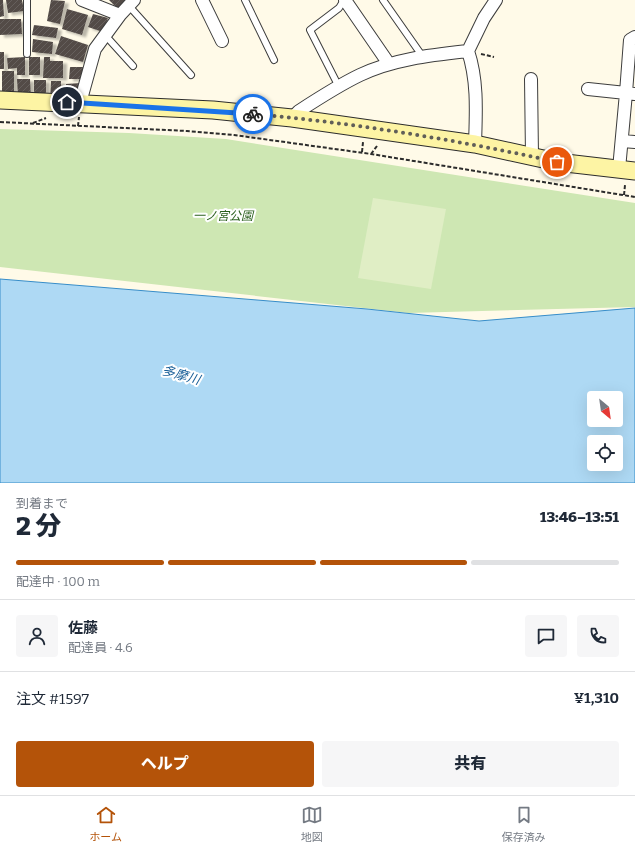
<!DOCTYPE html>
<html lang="ja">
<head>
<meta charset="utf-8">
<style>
	:root { --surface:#fff; --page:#f6f6f7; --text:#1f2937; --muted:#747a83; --line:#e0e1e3; --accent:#b45309 }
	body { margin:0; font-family:Bitter,"Noto Sans JP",serif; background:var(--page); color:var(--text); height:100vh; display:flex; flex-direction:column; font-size:15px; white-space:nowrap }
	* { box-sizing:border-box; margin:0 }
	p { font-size:13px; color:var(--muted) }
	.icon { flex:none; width:22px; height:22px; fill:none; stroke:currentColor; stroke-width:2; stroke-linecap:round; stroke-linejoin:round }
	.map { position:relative; height:483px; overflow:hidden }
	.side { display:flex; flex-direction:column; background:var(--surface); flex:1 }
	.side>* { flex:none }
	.needle { width:26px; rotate:151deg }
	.controls { position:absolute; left:587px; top:391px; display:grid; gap:8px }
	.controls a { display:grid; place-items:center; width:36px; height:36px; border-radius:4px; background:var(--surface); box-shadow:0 4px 16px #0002; font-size:20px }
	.pin { position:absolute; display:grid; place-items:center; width:34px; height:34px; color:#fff; margin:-17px; border:2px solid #fff; border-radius:50%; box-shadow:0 1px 4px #0007 }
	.courier { position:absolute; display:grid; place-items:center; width:40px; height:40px; margin:-20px; border:3px solid #1a73e8; border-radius:50%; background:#fff; color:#222; box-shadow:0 1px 5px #0007 }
	.overview em { font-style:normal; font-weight:800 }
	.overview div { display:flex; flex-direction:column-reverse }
	.overview { display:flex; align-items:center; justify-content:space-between; height:68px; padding:0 16px }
	h1 { font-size:26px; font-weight:800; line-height:30px }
	.bar { display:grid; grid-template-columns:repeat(4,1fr); gap:6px 4px; align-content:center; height:48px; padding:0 16px }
	.bar i { height:5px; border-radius:3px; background:var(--line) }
	.bar .on { background:var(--accent) }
	.bar p { grid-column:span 4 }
	.line { display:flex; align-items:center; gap:10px; padding:0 16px; border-top:1px solid var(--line) }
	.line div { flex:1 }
	.round { display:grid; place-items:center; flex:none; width:42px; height:42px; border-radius:4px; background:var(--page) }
	.primary-button { display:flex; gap:8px; margin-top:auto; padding:8px 16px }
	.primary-button a { flex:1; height:46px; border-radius:4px; background:var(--accent); color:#fff; font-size:16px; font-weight:800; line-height:46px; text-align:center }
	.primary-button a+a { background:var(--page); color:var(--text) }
	.tab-bar { display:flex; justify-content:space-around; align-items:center; height:56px; border-top:1px solid var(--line); background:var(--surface); font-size:11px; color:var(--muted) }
	.tab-bar a { display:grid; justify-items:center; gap:2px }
	.tab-bar .on { color:var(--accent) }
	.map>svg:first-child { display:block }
	.park { fill:#cee7b3 }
	.pitch { fill:#e0eec5 }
	.water { fill:#aed9f4; stroke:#378dc9; fill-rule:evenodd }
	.building { fill:url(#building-hatch); filter:url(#shadow) }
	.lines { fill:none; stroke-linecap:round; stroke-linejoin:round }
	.lane-casing { stroke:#3d3d3d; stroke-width:8 }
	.street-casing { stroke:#3d3d3d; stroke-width:14 }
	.secondary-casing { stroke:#2c2c2c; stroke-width:19 }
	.path { stroke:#2c2c2c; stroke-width:2; stroke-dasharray:4 2; stroke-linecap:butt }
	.lane { stroke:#fff; stroke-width:6 }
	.street { stroke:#fff; stroke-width:12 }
	.secondary { stroke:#fdf4a4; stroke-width:17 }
	.done { stroke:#605e58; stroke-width:4; stroke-dasharray:0 7.2 }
	.route { stroke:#1a73e8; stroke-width:5 }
	.labels { text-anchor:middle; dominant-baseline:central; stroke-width:4; stroke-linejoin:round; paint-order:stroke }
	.park-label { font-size:12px; font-style:italic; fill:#2a5f1d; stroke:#fff }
	.water-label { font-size:13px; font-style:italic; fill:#185e97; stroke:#fff }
</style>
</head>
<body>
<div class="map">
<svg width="635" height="483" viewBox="0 0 635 483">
	<defs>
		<pattern id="building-hatch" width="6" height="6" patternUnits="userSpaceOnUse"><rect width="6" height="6" fill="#524b47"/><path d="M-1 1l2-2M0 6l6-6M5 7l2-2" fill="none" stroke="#66605d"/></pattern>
		<filter id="shadow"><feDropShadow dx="4" dy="2.5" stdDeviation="1" flood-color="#0004"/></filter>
	</defs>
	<rect width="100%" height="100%" fill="#fffae8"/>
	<path class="park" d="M 0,129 L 129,133 L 226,139 L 635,203 L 635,307 L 408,313 L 0,267 Z"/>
	<path class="pitch" d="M 373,198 L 446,209 L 431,289 L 358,278 Z"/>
	<path class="water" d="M 0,279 L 367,309 L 479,321 L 635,308 L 635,483 L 0,483 ZM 594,398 L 616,398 L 616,420 L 594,420 ZM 594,442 L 616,442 L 616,464 L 594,464 Z"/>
	<path class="building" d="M 0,0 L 3,0 L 4,16 L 0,17 Z
		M 6,0 L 22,0 L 24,11 L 8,13 Z
		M 51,0 L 65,1 L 60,24 L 47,21 Z
		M 109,0 L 126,0 L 118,9 Z
		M 67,9 L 88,15 L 82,35 L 62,29 Z
		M 93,14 L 108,18 L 103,32 L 88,27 Z
		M 0,19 L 21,19 L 22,34 L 0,35 Z
		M 34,25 L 58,28 L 56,38 L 32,35 Z
		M 61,36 L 88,45 L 83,62 L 55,54 Z
		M 33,39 L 53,42 L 52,54 L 32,52 Z
		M 0,52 L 4,52 L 4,69 L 0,69 Z
		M 25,57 L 25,75 L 17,75 L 17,68 L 8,69 L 7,58 Z
		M 29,57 L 40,57 L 40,75 L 29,75 Z
		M 44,57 L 50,57 L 50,61 L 63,61 L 63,78 L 43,78 Z
		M 70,67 L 84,67 L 84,79 L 69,79 Z
		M 2,71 L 14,71 L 14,98 L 2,98 Z
		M 17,79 L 30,79 L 31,98 L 18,98 Z
		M 34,80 L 46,80 L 46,100 L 34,100 Z
		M 51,81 L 61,81 L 61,101 L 50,101 Z
		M 81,83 L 81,99 L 66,99 L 66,84 Z"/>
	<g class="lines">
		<defs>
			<path id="lane" d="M 245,0 L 274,60
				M 383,0 L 423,57
				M 129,6 L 191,75
				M 105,35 L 133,66
				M 27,54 L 27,0
				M 339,87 L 310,30 L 339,8 L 344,0"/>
			<path id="street" d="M 82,0 L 120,15
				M 202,0 L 222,41
				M 345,0 L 389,64
				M 468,51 C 478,81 476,113 475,144
				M 531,79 L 532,156
				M 588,89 L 626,93 L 630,40 L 635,37
				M 80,103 L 95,49 L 120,15 L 134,0
				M 292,118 L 299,111 C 319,98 339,85 360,75 C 393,59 432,55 468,51 L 484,18 L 496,0
				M 622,141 L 635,142
				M 619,169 L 626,93 L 635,94"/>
			<path id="secondary" d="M 0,100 L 213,110 L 292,118 L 475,144 L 557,162 L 635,171"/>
		</defs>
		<use href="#lane" class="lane-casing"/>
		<use href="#street" class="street-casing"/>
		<use href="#secondary" class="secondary-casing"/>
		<path class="path" d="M 481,54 L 494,57
			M 0,122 L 187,131 L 234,135 L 371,154 L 635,197
			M 33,123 L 46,118
			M 78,126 L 79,117
			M 362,152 L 363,142
			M 371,154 L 377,146
			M 624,195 L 625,185"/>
		<use href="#lane" class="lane"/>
		<use href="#street" class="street"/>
		<use href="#secondary" class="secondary"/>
	</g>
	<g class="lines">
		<path class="done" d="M 253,114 C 355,123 457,140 557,162"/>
		<path class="route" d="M 67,102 L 253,114"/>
	</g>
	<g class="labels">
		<g class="park-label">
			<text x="223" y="216">一ノ宮公園</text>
		</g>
		<g class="water-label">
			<text transform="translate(181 375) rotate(16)">多摩川</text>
		</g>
	</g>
</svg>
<div class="controls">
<a><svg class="needle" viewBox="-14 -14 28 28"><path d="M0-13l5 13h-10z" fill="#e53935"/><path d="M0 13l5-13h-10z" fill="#747a83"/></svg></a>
<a><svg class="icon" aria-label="locate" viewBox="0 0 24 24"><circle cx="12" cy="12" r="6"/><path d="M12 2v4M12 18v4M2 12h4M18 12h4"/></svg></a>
</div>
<div class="pin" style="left:557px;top:162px;background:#ea580c"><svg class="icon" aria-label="bag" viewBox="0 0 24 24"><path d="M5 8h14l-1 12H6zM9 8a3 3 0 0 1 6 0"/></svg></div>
<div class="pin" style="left:67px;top:102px;background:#1f2937"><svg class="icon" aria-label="home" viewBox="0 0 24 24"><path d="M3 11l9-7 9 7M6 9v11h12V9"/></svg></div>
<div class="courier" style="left:253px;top:114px"><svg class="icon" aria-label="bike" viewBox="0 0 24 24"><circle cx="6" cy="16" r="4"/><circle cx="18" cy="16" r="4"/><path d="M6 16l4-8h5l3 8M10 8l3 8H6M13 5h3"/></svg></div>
</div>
<section class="side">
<div class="overview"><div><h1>2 分</h1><p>到着まで</p></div><em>13:46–13:51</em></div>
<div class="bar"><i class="on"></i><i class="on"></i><i class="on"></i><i></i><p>配達中 · 100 m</p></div>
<div class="line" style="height:72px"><a class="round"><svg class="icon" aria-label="person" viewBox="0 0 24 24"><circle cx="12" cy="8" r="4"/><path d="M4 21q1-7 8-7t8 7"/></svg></a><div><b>佐藤</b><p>配達員 · 4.6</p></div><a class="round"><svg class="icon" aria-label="chat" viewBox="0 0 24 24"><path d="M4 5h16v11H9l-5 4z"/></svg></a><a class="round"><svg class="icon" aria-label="phone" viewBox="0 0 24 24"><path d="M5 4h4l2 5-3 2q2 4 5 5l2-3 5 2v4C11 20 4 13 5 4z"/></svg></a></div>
<div class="line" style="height:52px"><div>注文 #1597</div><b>¥1,310</b></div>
<div class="primary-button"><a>ヘルプ</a><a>共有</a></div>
</section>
<nav class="tab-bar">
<a class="on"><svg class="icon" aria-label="home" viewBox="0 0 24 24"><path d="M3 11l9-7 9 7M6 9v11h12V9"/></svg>ホーム</a>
<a><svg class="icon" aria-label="map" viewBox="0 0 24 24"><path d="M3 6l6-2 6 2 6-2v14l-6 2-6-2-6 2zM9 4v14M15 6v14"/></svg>地図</a>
<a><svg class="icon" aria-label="saved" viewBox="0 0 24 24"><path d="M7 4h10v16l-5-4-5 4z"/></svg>保存済み</a>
</nav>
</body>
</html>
